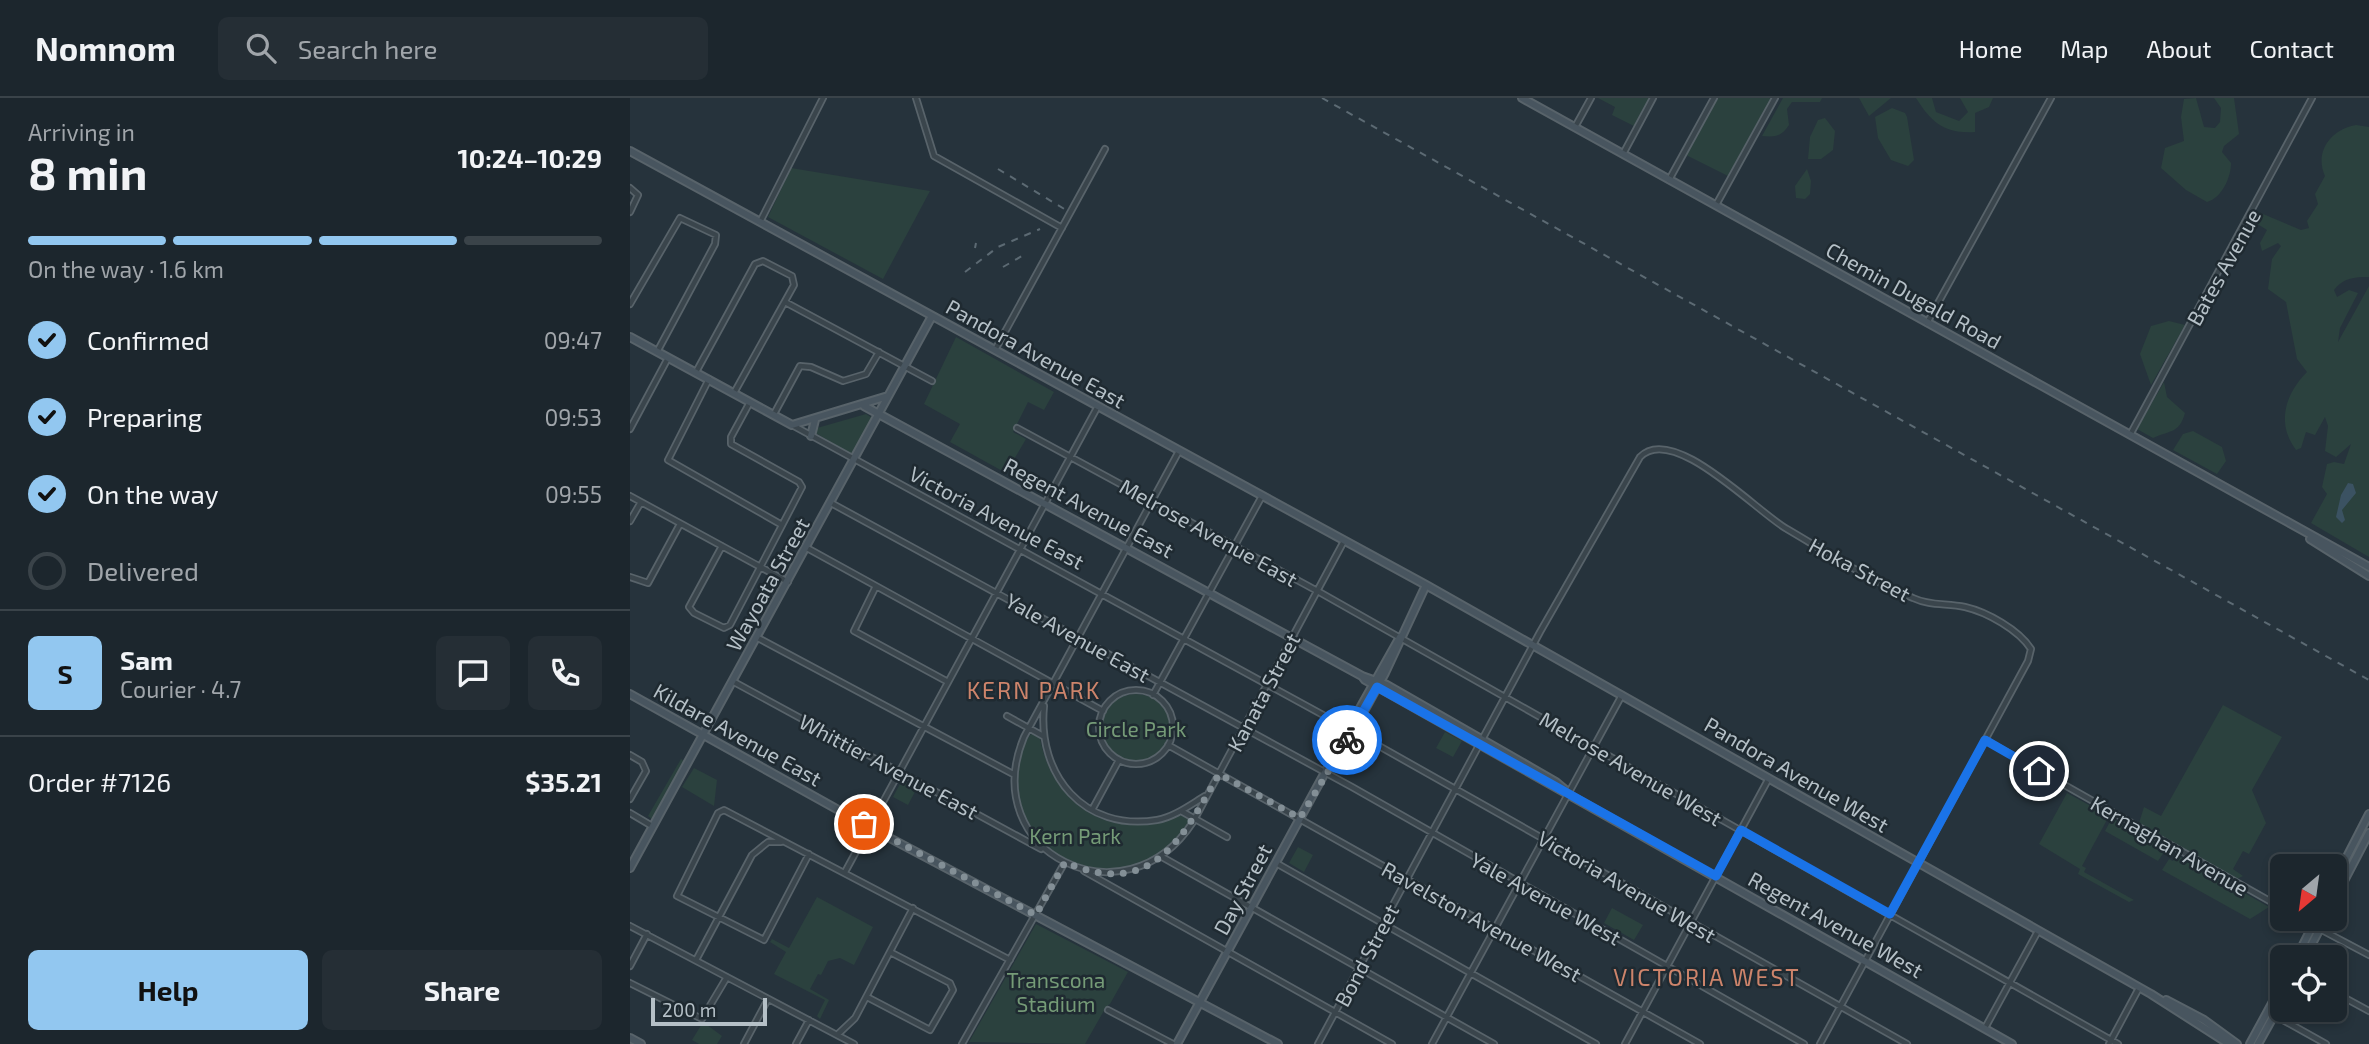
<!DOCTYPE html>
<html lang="en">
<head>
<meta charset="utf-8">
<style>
	:root { --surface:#1c262d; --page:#252e35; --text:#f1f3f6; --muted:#a0a5aa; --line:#3a4349; --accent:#92c7f0 }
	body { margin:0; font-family:"Exo 2",sans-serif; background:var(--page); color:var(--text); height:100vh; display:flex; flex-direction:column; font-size:26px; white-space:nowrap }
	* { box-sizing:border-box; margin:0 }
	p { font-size:23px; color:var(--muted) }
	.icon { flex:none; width:38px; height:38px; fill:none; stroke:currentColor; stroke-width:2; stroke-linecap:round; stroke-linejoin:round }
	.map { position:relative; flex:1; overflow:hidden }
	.drawer { display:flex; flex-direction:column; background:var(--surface); width:630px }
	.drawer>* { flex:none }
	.needle { width:46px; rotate:209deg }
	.controls { position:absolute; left:1640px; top:756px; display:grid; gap:14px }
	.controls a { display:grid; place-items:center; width:77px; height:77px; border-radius:10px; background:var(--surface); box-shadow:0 4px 10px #0003,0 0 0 2px var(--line); font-size:35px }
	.scale { position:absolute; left:21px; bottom:18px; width:116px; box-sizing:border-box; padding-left:7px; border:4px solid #b5c0c7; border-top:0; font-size:19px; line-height:24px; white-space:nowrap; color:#b5c0c7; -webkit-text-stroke:5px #1f2a31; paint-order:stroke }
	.pin { position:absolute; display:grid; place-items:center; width:60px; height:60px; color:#fff; margin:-30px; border:4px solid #fff; border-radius:50%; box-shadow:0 2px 7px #0007 }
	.courier { position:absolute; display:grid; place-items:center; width:70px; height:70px; margin:-35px; border:5px solid #1a73e8; border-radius:50%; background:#fff; color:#222; box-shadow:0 2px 9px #0007 }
	.summary em { font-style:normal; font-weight:700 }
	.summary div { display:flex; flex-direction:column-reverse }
	.summary { display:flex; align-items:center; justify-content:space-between; height:119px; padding:0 28px }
	h1 { font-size:46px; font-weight:700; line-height:52px }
	.bar { display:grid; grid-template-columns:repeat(4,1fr); gap:10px 7px; align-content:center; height:84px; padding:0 28px }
	.bar i { height:9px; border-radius:5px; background:var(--line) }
	.bar .selected { background:var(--accent) }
	.bar p { grid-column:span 4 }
	.line { display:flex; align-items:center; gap:18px; padding:0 28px; border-top:2px solid var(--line) }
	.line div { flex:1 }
	.round { display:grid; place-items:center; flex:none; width:74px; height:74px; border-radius:10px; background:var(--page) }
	ol { padding:0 28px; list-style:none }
	li { display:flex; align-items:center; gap:21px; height:77px }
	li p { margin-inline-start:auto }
	li .icon { padding:7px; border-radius:50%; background:var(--accent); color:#111; stroke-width:4 }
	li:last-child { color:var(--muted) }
	li i { width:38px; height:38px; border:4px solid var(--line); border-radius:50% }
	.button { display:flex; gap:14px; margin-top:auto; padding:14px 28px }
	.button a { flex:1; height:80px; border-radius:10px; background:var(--accent); color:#111; font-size:28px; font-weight:700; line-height:80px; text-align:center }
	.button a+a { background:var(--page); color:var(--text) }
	header { display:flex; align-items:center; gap:42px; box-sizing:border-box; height:98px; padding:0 35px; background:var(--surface); border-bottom:2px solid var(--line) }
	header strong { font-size:33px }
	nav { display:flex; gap:38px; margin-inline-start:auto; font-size:24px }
	.search { width:490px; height:63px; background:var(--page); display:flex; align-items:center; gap:18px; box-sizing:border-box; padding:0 24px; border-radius:10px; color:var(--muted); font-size:26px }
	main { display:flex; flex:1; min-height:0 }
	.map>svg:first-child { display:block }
	.green { fill:#2b413e }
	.water { fill:#3b5262 }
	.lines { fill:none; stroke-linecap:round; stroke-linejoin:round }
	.street-casing { stroke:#58636a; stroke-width:8 }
	.secondary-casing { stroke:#58636a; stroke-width:10 }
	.street { stroke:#3a454c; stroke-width:4.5 }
	.secondary { stroke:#48555f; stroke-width:6 }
	.rail { stroke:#5c6a73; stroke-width:2; stroke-dasharray:7 7; stroke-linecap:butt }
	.done { stroke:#838f96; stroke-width:7; stroke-dasharray:0 12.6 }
	.route { stroke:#1a73e8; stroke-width:9 }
	.labels { text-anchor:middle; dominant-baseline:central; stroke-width:5; stroke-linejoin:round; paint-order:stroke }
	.street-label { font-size:21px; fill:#b5c0c7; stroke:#1f2a31 }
	.park-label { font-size:21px; fill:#759b77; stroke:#1f2a31 }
	.neighbourhood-label { font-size:23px; letter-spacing:2px; fill:#cd846b; stroke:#1f2a31 }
</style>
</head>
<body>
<header>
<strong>Nomnom</strong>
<div class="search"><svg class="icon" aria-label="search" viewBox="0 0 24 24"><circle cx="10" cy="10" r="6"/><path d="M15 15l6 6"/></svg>Search here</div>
<nav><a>Home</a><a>Map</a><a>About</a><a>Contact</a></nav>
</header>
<main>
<section class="drawer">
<div class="summary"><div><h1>8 min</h1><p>Arriving in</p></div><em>10:24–10:29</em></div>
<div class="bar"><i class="selected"></i><i class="selected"></i><i class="selected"></i><i></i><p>On the way · 1.6 km</p></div>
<ol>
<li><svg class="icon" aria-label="check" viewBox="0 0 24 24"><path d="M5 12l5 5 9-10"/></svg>Confirmed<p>09:47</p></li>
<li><svg class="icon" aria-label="check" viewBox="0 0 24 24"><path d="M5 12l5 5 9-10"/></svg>Preparing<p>09:53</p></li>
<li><svg class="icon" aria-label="check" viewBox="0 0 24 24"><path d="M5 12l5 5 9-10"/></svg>On the way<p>09:55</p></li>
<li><i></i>Delivered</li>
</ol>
<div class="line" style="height:126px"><b class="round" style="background:var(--accent);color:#111">S</b><div><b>Sam</b><p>Courier · 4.7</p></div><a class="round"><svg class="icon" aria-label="chat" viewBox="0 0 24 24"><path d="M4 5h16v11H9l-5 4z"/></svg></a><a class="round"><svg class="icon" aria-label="phone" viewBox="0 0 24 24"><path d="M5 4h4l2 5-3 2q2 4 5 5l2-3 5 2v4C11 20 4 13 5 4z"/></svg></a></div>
<div class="line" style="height:91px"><div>Order #7126</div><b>$35.21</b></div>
<div class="button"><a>Help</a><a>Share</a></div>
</section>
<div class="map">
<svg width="1739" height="946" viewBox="0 0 1739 946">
	<rect width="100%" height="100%" fill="#26333c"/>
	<path class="green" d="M 968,0 L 1019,0 L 1004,28 L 982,17 L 985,9 Z
		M 1087,0 L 1141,0 L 1098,78 L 1056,57 Z
		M 1153,0 L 1192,0 L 1190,4 L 1162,4 L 1157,11 L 1159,27 C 1151,39 1145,39 1132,38 Z
		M 1229,0 L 1261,0 L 1239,18 Z
		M 1286,0 L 1302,0 L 1306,14 L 1329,23 L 1338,14 L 1330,0 L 1363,0 L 1359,9 L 1345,15 L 1345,34 C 1314,36 1301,24 1286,0 Z
		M 1566,0 L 1574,29 L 1585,30 L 1590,24 L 1591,10 L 1584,0 L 1604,0 L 1609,36 L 1594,48 L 1592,54 L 1601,65 C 1601,79 1592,100 1577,104 L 1556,92 L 1531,70 L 1535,50 L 1554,43 L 1551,19 L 1554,1 Z
		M 1262,10 L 1275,15 L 1277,19 L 1284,62 L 1278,68 L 1261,62 L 1248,40 L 1245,19 Z
		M 1195,20 L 1205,33 L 1203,52 L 1191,61 L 1178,61 L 1180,39 L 1188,22 Z
		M 1726,27 L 1739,29 L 1739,179 C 1724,179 1713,180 1704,192 L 1707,199 L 1719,192 L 1728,195 L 1710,230 L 1708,244 L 1739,188 L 1739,459 L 1681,425 L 1697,396 L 1692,389 L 1697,366 L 1704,364 L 1714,366 L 1721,346 L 1706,359 L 1695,353 L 1698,328 L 1695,319 L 1685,337 L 1676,334 L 1671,350 L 1666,352 C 1646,326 1655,296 1677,274 L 1667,261 L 1656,204 L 1638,191 L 1642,161 L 1651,148 L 1648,145 L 1632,153 L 1630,145 L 1637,132 L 1621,122 L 1626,113 L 1671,132 L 1679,130 L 1677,123 L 1688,106 L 1685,96 L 1695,78 C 1684,54 1701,31 1726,27 Z
		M 161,70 L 300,93 L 253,181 L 138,119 Z
		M 1177,71 L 1181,83 L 1180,96 L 1175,101 L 1166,100 L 1165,88 Z
		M 1539,223 L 1555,227 L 1521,287 L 1510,256 L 1521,228 Z
		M 326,239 L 424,294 L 414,312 L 398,304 L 383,334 L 396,341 L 376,375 L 320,344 L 330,326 L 294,306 Z
		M 1534,284 L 1537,299 L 1555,315 C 1549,336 1540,332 1523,340 L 1507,331 Z
		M 236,316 L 244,321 L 226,355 L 222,357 L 184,334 L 187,330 Z
		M 1563,333 L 1592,349 L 1596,363 L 1587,376 L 1543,352 L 1553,336 Z
		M472 630a34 34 0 1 1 68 0a34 34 0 1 1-68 0Z
		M 1593,607 L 1652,639 L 1622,692 L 1636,725 L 1619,756 L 1613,753 L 1603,771 L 1613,778 L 1607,781 L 1509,725 L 1514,709 L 1531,718 Z
		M 815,634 L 832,643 L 823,659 L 806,650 Z
		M 402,635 L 410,640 C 419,690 456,729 510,727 C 525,726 539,717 552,718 L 559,722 C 523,806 385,777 387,680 C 387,666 391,646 402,635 Z
		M 51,661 L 56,664 L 23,722 L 18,718 Z
		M 64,670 L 87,682 L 84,708 L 52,689 Z
		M 272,682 L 287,690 L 278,707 L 263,699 Z
		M 1437,695 L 1479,718 L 1452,768 L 1456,770 L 1454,774 L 1504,802 L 1499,804 L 1448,776 L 1450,771 L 1409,746 Z
		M 1482,720 L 1536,751 L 1528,763 L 1475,733 Z
		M 668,749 L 683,757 L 674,774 L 659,765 Z
		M 1547,757 L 1639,809 L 1620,821 L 1532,772 L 1539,761 L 1543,763 Z
		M 187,799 L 243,829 L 224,867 L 210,860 L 198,863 L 191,877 L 188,876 L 180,891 L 199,902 L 190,921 L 187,918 L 195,902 L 144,876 L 156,854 L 140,844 L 142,841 L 159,850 Z
		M 982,810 L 1013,827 L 1004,842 L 974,825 Z
		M 406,826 L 498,874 L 480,906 L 476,909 L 455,946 L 339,944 Z
		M 73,924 L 92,938 L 87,946 L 69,946 L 62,942 Z"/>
	<path class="water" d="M 1718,385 L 1723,386 L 1726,395 L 1712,412 L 1715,422 L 1712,425 L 1706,419 L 1711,397 Z"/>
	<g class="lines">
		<defs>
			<path id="street" d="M 286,0 L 304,58 L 432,130
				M 945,29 L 961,0
				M 993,56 L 1023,0
				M 1039,82 L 1084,0
				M 0,90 L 8,97 L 0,114
				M 1086,107 L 1145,0
				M 130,124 L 193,0
				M 155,204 L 302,283
				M 0,206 L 50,120 L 86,137 L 85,146 L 27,254
				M 1297,225 L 1421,0
				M 365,252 L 475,51
				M 66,274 L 125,166 L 133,163 L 162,178 L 164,187 L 104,295
				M 79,281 L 38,362 L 152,427
				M 144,316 L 170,268 L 181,269 L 213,283 L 236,276 L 249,254
				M 162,327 L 726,635 L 1277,946
				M 387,330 L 691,495 L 1488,946
				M 0,331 L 38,260
				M 1500,337 L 1682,0
				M 549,353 L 394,639 C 346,755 495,828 563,724 L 714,443
				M 0,398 L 158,484
				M 201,405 L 722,689 L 1174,946
				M 0,423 L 11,404
				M 92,448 L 59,509 L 64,515 L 94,530 L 100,527 L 172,389 L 169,384 L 101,346 L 101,339 L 120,304
				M 177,450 L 473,613
				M 0,479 L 18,485 L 50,426
				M 246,488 L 224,533 L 318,584
				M 128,540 L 383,676
				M 104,584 L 411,751
				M469 629a37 37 0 1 1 74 0a37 37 0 1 1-74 0Z
				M 523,597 L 632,398
				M 414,608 C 407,677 454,734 527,722 C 544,719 560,707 575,698
				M 377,618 L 413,638
				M 1355,642 L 1652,810
				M 538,647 L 1070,946
				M 0,657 L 12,664 L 16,673 L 0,701
				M 462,712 L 489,662
				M 551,713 L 597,739
				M 0,715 L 22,728
				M 179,756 L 134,842 L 47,798 L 88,715 L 94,712 L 380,862
				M 532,759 L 864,946
				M 646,765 L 966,946
				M 454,773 L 762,946
				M 215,774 L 468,308
				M 1671,821 L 1739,857
				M 0,828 L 224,946
				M 66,862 L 122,757 L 138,744 L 151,744
				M 0,868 L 17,836
				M 0,885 L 72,921 L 97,879
				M 1704,894 L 1739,913
				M 237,899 L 300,932 L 323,892 L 320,885 L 260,854
				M 478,912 L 543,946
				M 1644,917 L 1696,946
				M 1355,930 L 1408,833
				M 207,937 L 225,920 L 283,810
				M 114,946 L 138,901
				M 166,946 L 179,922
				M 332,946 L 435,764
				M 688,946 L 910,534 L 1010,359 C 1043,324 1129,416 1157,431 C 1198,455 1239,482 1283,500 C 1300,508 1317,505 1335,509 C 1357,514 1389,532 1401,551 L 1398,563 L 1190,946
				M 802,946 L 992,597
				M 995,946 L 1139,680
				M 1479,946 L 1509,890"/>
			<path id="secondary" d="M 892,0 L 1739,469
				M 0,53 L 796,487 L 1521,896 L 1599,946
				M 0,239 L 162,327 L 258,298
				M 234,308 L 732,578 L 735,582 L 1382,946
				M 181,338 L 185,322
				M 1680,441 L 1739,478
				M 732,578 L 757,587 L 926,684 L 938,694
				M 0,596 L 239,729 L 648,946
				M 711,644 L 770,539
				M 0,770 L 302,218
				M 1704,784 L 1739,716
				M 1704,802 L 1739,735
				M 1667,859 L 1686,821
				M 1675,859 L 1695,821
				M 1536,902 L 1574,922 L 1607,946
				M 0,940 L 11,946
				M 547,946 L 698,669 L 723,633 L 755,575 L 796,487
				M 1620,946 L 1652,887
				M 1628,946 L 1652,903"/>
		</defs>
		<use href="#street" class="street-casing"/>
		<use href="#secondary" class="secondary-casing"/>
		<use href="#street" class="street"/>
		<use href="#secondary" class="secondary"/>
		<path class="rail" d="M 692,0 L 1739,582
			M 368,71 L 436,112
			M 345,150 L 346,145
			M 373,169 L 392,158
			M 335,174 L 368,149 L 410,131"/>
	</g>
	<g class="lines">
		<path class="done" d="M 234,726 L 406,817 L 435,764 C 522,803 553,739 589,676 L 670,720 L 717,642"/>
		<path class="route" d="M 717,642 L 747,589 L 1086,778 L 1111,732 L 1260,816 L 1355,642 L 1409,673"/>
	</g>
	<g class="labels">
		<g class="street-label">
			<text transform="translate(1593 169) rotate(-61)">Bates Avenue</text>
			<text transform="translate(1284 197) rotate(29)">Chemin Dugald Road</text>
			<text transform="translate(406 255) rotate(29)">Pandora Avenue East</text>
			<text transform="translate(459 409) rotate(28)">Regent Avenue East</text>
			<text transform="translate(367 419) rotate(28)">Victoria Avenue East</text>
			<text transform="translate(579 434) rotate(29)">Melrose Avenue East</text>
			<text transform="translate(1230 471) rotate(28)">Hoka Street</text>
			<text transform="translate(137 486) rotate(-61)">Wayoata Street</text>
			<text transform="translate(448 539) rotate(29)">Yale Avenue East</text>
			<text transform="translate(633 594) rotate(-62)">Kanata Street</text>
			<text transform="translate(108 636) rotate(29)">Kildare Avenue East</text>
			<text transform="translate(259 668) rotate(28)">Whittier Avenue East</text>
			<text transform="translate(1001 670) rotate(30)">Melrose Avenue West</text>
			<text transform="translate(1167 676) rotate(30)">Pandora Avenue West</text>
			<text transform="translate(1540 747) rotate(30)">Kernaghan Avenue</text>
			<text transform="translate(997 788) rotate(30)">Victoria Avenue West</text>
			<text transform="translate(612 791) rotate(-62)">Day Street</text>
			<text transform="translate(916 800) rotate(29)">Yale Avenue West</text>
			<text transform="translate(852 823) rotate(29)">Ravelston Avenue West</text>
			<text transform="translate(1206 826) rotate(29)">Regent Avenue West</text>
			<text transform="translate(736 857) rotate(-62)">Bond Street</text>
		</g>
		<g class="park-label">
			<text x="506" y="630">Circle Park</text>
			<text x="445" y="737">Kern Park</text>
			<text x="426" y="881">Transcona<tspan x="426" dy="24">Stadium</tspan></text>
		</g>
		<g class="neighbourhood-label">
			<text x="404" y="592">KERN PARK</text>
			<text x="1077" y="879">VICTORIA WEST</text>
		</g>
	</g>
</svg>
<div class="controls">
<a><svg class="needle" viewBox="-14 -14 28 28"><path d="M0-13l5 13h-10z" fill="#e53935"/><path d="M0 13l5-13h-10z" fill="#a0a5aa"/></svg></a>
<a><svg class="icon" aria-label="locate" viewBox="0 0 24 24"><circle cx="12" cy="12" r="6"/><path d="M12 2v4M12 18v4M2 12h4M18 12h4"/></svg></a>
</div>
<div class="scale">200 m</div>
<div class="pin" style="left:234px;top:726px;background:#ea580c"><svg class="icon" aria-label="bag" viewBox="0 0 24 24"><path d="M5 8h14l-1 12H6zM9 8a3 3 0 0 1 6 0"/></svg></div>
<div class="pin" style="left:1409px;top:673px;background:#1f2937"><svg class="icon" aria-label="home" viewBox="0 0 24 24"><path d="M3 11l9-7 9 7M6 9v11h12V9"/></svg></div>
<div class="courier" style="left:717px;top:642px"><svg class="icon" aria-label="bike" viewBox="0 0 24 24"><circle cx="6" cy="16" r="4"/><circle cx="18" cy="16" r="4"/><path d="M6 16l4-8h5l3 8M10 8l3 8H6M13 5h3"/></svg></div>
</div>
</main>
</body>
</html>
